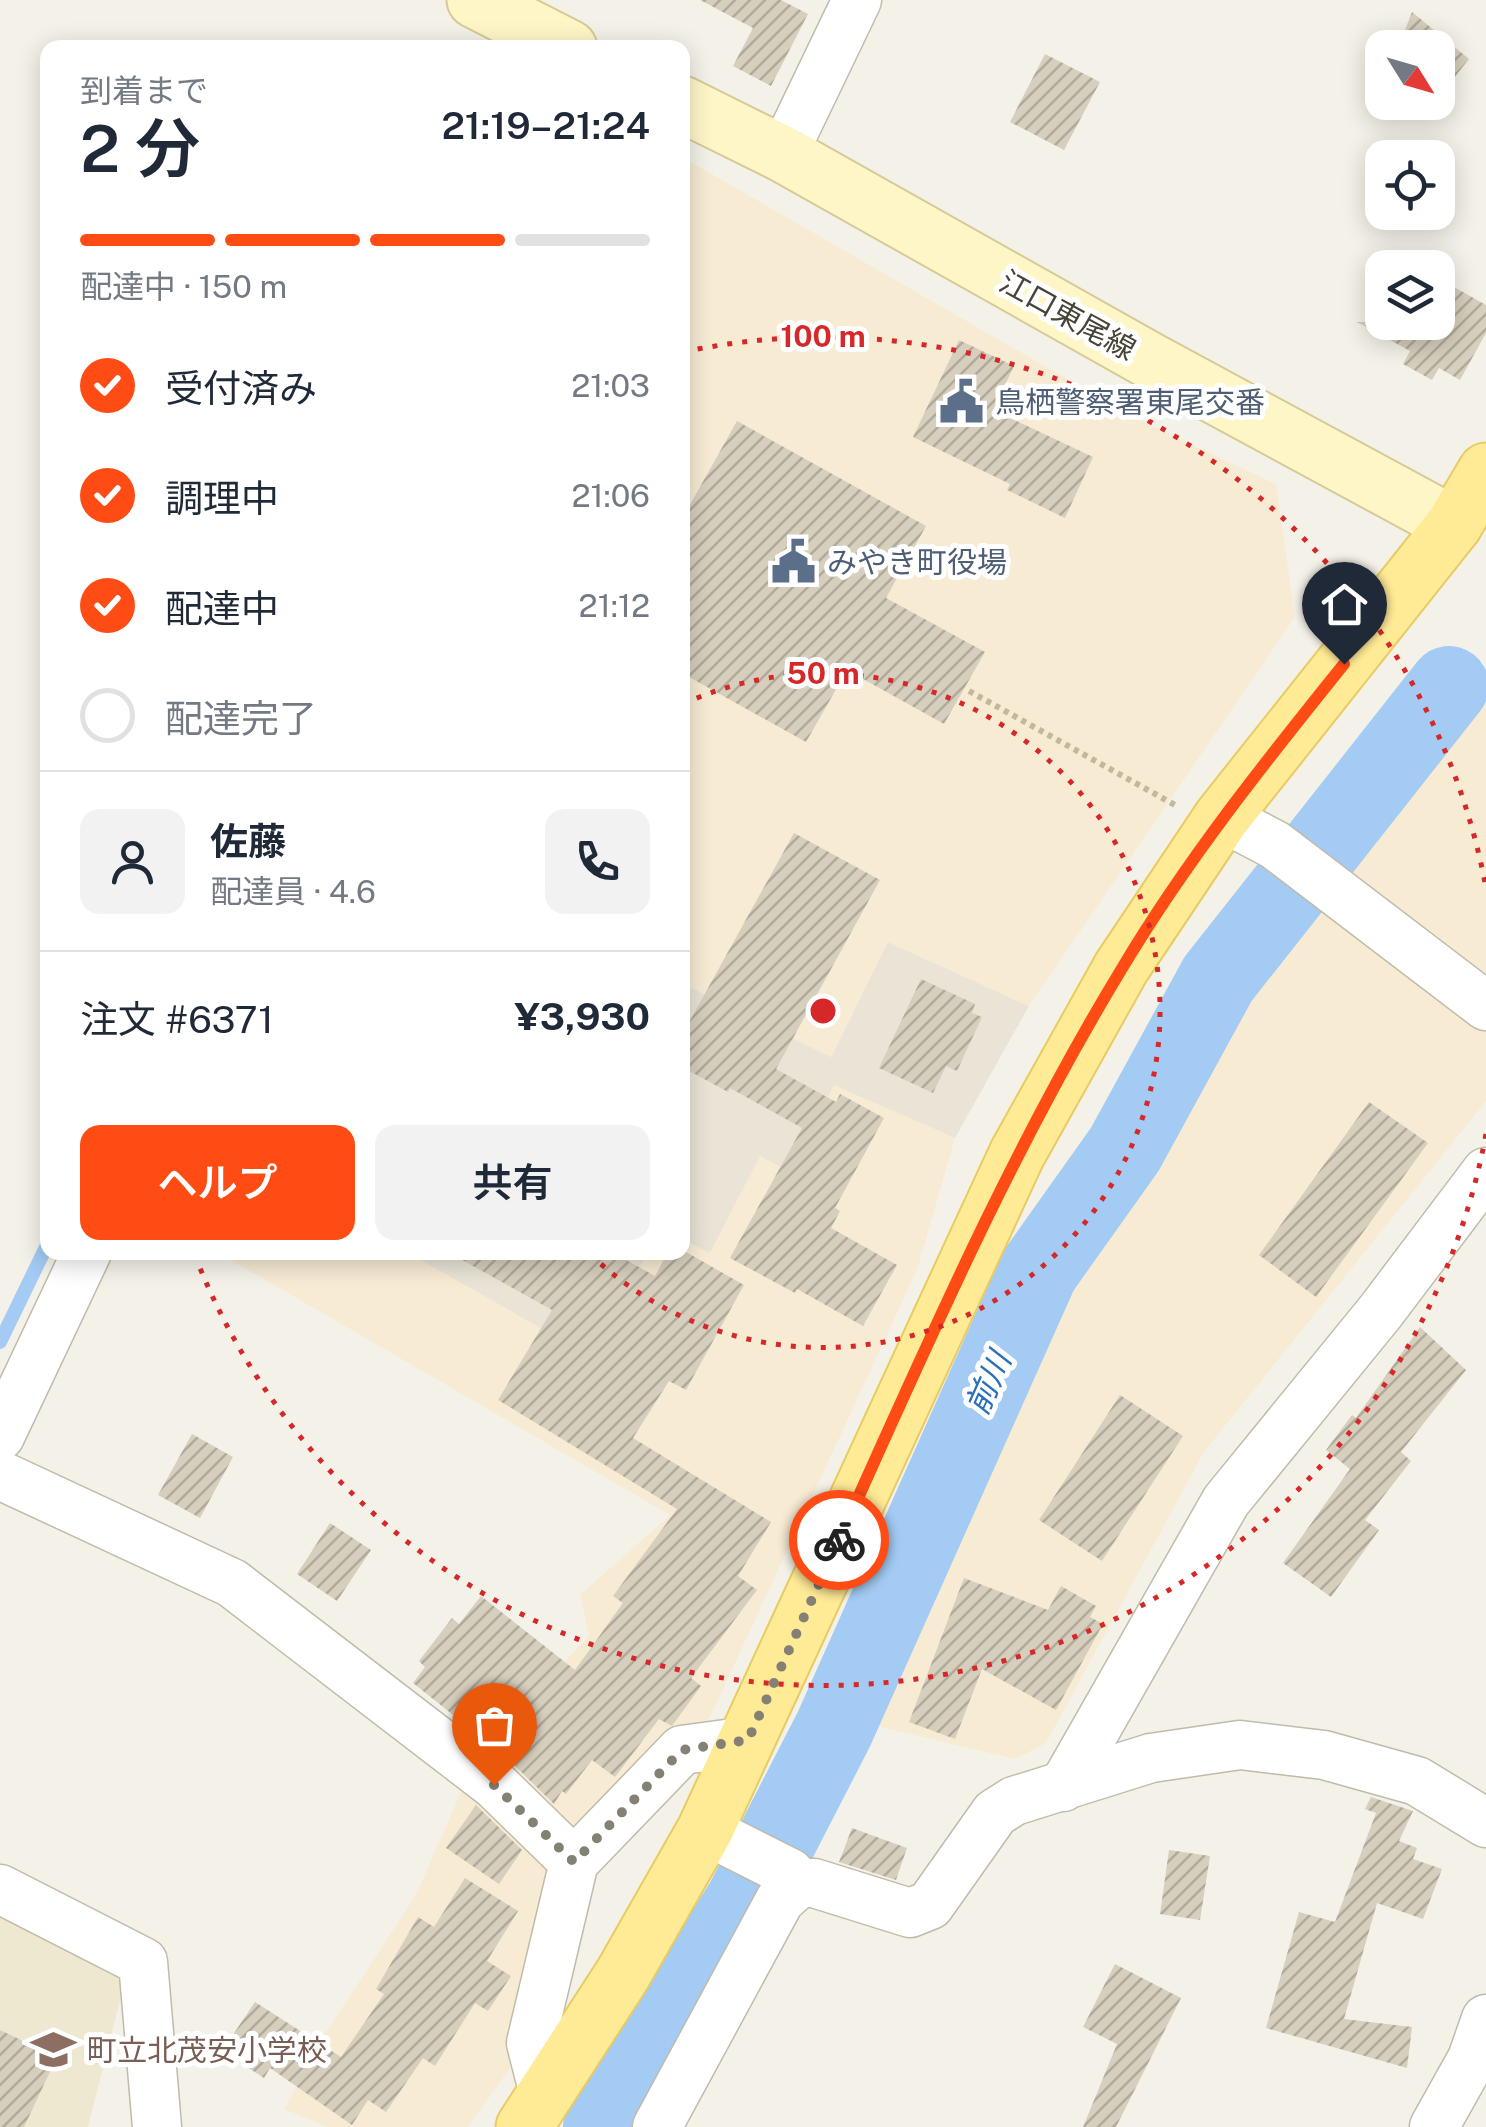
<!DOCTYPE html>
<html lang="ja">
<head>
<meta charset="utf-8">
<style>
	:root { --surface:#fff; --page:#f2f2f3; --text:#1f2937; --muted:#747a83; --line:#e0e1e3; --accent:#ff4c14 }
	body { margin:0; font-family:"Public Sans","Noto Sans JP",sans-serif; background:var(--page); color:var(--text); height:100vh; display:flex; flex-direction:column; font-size:38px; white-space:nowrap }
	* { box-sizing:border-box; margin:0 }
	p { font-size:32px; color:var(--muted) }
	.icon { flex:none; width:55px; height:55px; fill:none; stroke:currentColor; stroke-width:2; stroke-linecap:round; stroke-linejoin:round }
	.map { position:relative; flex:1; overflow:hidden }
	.side { position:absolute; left:40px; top:40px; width:650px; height:1220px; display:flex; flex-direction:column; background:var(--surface); border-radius:20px; box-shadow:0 5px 25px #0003 }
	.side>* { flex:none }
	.needle { width:65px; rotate:127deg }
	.fabs { position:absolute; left:1365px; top:30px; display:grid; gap:20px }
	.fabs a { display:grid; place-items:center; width:90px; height:90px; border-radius:20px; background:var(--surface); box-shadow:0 5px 25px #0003; font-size:50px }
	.pin { position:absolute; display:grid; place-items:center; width:85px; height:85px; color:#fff; margin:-102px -42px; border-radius:50% 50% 50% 0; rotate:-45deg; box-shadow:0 0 10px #0007 }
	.pin .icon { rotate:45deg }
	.courier { position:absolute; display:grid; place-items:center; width:100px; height:100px; margin:-50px; border:8px solid #ff4c14; border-radius:50%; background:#fff; color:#222; box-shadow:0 2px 12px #0007 }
	.overview em { font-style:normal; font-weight:600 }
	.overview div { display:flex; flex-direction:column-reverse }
	.overview { display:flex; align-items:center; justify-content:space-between; height:170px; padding:0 40px }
	h1 { font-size:65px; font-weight:600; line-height:75px }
	.bar { display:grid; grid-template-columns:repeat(4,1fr); gap:15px 10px; align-content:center; height:120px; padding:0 40px }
	.bar i { height:12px; border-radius:8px; background:var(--line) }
	.bar .on { background:var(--accent) }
	.bar p { grid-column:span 4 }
	.line { display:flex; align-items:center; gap:25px; padding:0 40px; border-top:2px solid var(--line) }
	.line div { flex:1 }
	.round { display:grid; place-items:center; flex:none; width:105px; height:105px; border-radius:20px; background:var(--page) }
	ol { padding:0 40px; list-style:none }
	li { display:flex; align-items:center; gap:30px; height:110px }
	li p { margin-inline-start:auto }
	li .icon { padding:10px; border-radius:50%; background:var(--accent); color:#fff; stroke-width:4 }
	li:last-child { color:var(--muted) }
	li i { width:55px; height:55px; border:5px solid var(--line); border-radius:50% }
	.action { display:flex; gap:20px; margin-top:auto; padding:20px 40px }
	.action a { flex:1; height:115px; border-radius:20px; background:var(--accent); color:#fff; font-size:40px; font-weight:600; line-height:115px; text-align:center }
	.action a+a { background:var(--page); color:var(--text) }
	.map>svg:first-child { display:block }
	.residential { fill:#e9e4d6 }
	.commercial { fill:#f7ebd3 }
	.education { fill:#eee8d1 }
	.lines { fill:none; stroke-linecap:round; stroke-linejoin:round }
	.stream { stroke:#a3cbf3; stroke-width:14 }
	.river { stroke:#a3cbf3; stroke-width:80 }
	.building { fill:url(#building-hatch) }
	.minor-casing { stroke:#c0bbaa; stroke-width:51 }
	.secondary-casing { stroke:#d6ca97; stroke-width:59 }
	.primary-casing { stroke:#e8cb63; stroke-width:59 }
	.path { stroke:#c3b89b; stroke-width:6; stroke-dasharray:5 5; stroke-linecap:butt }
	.minor { stroke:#fff; stroke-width:48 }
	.secondary { stroke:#fff6c7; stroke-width:55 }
	.primary { stroke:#ffea96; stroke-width:55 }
	.done { stroke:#848074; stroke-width:10; stroke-dasharray:0 18 }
	.route { stroke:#ff4c14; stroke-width:12 }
	.ring { fill:none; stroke:#d62828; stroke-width:5; stroke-dasharray:5 10 }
	.labels { text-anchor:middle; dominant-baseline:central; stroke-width:10; stroke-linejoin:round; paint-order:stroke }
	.street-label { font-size:30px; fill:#484336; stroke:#fff }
	.service-label { font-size:30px; fill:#4e5e75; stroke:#fff; text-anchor:start }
	.education-label { font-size:30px; fill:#785e54; stroke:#fff; text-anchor:start }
	.water-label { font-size:32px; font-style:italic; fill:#2b70b8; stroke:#fff }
	.centre { fill:#d62828; stroke:#fff; stroke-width:5 }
	.ring-label { font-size:30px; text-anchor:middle; font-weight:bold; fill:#d62828; stroke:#fff; stroke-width:10; stroke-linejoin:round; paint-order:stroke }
</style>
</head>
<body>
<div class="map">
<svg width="1486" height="2127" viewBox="0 0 1486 2127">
	<defs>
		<pattern id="building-hatch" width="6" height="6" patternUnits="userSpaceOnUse" patternTransform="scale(2.5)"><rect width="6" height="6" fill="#d7cfbd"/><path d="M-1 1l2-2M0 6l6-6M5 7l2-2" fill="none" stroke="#b0aa9a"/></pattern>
	</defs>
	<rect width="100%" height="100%" fill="#f4f2e8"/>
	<path class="residential" d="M 888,942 L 1029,1006 L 955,1138 L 834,1086 L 787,1171 L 760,1157 L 710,1253 L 683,1240 L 682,983 L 831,1057 Z
		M 408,1253 L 648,1253 L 594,1359 Z"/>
	<path class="commercial" d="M 682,157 L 1133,417 L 1276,484 L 1295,617 L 1029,1006 L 888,942 L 831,1057 L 683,983 Z
		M 1486,699 L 1486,1101 L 1204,1452 L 1046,1743 L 1015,1759 L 856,1721 L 1052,1286 L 1101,1222 L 1236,997 Z
		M 834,1085 L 955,1138 L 917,1270 L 710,1717 L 559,1854 L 513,2064 L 468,2127 L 327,2127 L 284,2109 L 329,2028 L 416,1895 L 479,1751 L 589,1636 L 580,1595 L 670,1515 L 231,1260 L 235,1252 L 408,1253 L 594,1358 L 648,1253 L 682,1252 L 683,1240 L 710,1253 L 760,1156 L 788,1171 Z"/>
	<path class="education" d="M 0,1908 L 127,1973 L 88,2127 L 0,2127 Z"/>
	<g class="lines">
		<path class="stream" d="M 0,1342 L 48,1243"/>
		<path class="river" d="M 603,2127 L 745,1902 L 834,1729 L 1039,1270 L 1125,1149 L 1218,979 L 1449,686"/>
	</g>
	<path class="building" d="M 700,0 L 781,0 L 808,14 L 771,86 L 733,66 L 753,28 Z
		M 1412,12 L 1469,59 L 1438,98 L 1438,48 L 1398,48 Z
		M 1045,54 L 1100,82 L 1064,150 L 1010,122 Z
		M 1438,278 L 1486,305 L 1486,333 L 1460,380 L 1439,368 L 1432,380 L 1403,364 L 1410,351 L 1357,322 L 1438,322 Z
		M 959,340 L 1014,366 L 993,410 L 1093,457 L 1065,518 L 1007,490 L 1010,484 L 913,437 Z
		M 737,421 L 926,526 L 886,598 L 985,652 L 944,724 L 847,670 L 806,742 L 682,673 L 682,519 Z
		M 794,833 L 880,880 L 776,1069 L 836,1102 L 840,1094 L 884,1118 L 835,1208 L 840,1211 L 831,1228 L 897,1265 L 863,1326 L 797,1289 L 795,1293 L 730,1258 L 802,1128 L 730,1088 L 728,1092 L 682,1067 L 682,1035 Z
		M 921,979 L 975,1004 L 972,1013 L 982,1017 L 957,1071 L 946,1066 L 933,1093 L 879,1068 Z
		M 1369,1102 L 1428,1143 L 1316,1297 L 1259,1255 Z
		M 448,1252 L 612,1252 L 655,1276 L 668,1252 L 686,1252 L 744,1285 L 686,1390 L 669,1381 L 633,1438 L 771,1522 L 738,1576 L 757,1590 L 691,1678 L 701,1686 L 672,1726 L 659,1719 L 615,1777 L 592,1760 L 566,1794 L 562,1791 L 554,1804 L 507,1758 L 413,1683 L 425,1667 L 419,1661 L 452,1618 L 459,1624 L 481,1596 L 575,1670 L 623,1603 L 613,1596 L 677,1509 L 498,1400 L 552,1310 Z
		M 1420,1327 L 1466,1370 L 1401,1452 L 1411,1461 L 1365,1520 L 1379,1530 L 1331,1597 L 1283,1563 L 1350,1469 L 1326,1450 L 1352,1415 L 1356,1418 Z
		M 1120,1395 L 1183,1436 L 1102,1561 L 1039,1520 Z
		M 192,1434 L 233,1457 L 200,1518 L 158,1495 Z
		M 330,1523 L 371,1550 L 337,1601 L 297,1574 Z
		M 964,1578 L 1048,1610 L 1061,1586 L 1096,1606 L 1090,1617 L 1103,1624 L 1056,1710 L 982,1669 L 955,1739 L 909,1722 Z
		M 1371,1797 L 1413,1811 L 1399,1841 L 1417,1848 L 1413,1859 L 1442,1869 L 1423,1919 L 1377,1903 L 1344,2019 L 1412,2027 L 1407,2068 L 1266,2028 L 1299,1912 L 1335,1922 L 1376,1813 L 1365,1809 Z
		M 476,1805 L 522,1850 L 499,1884 L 446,1848 Z
		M 852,1828 L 907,1848 L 896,1880 L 839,1862 Z
		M 1169,1850 L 1210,1856 L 1200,1920 L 1160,1914 Z
		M 465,1878 L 518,1911 L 487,1961 L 511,1976 L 488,2011 L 475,2003 L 435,2066 L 423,2058 L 386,2112 L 368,2100 L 352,2125 L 270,2068 L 264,2078 L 222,2051 L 255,2002 L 341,2057 L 384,1994 L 376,1989 L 418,1917 L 434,1927 Z
		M 1115,1964 L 1181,1998 L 1116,2127 L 1083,2127 L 1117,2044 L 1083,2027 Z
		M 0,2030 L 57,2057 L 24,2127 L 0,2127 Z"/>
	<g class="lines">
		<defs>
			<path id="minor" d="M 783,154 L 857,0
				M 1222,817 L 1275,845 L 1486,1006
				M 0,1436 L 87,1252
				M 0,1475 L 232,1583 L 495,1785 L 574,1862
				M 1063,1787 L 1226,1501 L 1381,1311 L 1486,1172
				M 705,1830 L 790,1873 L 799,1883
				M 0,1889 L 143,1962 L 157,2127
				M 545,2098 L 531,2043 L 574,1862 L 682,1750 L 748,1741
				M 657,2127 L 780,1900 L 799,1883 L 814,1883 L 910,1913 L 930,1905 L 995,1813 L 1014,1801 L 1151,1758 L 1240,1745 L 1324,1755 L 1417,1781 L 1486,1823
				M 1434,2127 L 1472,2059 L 1486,2019"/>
			<path id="secondary" d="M 475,0 L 569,48
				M 682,104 L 783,154 L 1149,360 L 1454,525"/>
			<path id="primary" d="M 524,2127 L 623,1974 L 705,1830 L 1017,1154 L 1121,968 L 1222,817 L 1454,525 L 1486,471"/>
		</defs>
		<use href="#minor" class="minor-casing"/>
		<use href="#secondary" class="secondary-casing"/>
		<use href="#primary" class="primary-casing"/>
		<path class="path" d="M 969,691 L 1175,805"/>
		<use href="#minor" class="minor"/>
		<use href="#secondary" class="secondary"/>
		<use href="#primary" class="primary"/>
	</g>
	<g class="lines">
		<path class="done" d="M 494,1785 L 574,1862 L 682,1750 L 748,1740 L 839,1540"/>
		<path class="route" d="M 839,1540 C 926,1347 1011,1151 1121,970 C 1186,861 1265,762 1344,664"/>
	</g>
	<g class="ring">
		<path d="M683 704A337 337 0 1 1 589 1253"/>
		<path d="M1486 1134A674 674 0 0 1 194 1253M683 352A674 674 0 0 1 1486 888"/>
	</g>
	<defs>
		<symbol id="civic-bare" viewBox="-9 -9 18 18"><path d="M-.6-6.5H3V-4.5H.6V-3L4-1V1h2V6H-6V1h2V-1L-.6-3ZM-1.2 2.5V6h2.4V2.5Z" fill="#5c6f8a" stroke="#fff" stroke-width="2.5" paint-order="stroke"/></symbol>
		<symbol id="school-bare" viewBox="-9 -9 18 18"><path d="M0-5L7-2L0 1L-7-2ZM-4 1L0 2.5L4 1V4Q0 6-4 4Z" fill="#8d6e63" stroke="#fff" stroke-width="2.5" paint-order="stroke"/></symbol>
	</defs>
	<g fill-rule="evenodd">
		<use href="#civic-bare" x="930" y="370" width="63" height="63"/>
		<use href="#civic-bare" x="762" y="530" width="63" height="63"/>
		<use href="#school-bare" x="22" y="2018" width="63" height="63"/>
	</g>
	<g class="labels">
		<g class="street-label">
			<text transform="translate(1068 315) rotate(29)">江口東尾線</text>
		</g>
		<g class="service-label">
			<text x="995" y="402">鳥栖警察署東尾交番</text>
			<text x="827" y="562">みやき町役場</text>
		</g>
		<g class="education-label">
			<text x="87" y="2050">町立北茂安小学校</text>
		</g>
		<g class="water-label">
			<text transform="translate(988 1383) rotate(-66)">前川</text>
		</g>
	</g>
	<circle cx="823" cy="1011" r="15" class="centre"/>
	<g class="ring-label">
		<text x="823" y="347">100 m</text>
		<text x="823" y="684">50 m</text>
	</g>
</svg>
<div class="fabs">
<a><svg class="needle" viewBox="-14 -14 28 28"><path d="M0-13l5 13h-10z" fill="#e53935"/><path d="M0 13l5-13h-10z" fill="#747a83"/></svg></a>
<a><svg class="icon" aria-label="locate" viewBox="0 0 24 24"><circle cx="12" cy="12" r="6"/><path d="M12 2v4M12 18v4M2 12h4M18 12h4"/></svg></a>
<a><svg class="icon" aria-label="layers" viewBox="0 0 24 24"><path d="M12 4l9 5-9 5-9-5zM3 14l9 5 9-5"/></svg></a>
</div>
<div class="pin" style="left:494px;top:1785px;background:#ea580c"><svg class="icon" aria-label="bag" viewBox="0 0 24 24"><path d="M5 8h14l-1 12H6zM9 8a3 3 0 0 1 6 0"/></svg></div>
<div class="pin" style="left:1344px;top:664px;background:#1f2937"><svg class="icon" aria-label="home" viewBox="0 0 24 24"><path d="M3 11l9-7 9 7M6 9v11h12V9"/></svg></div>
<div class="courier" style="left:839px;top:1540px"><svg class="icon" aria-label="bike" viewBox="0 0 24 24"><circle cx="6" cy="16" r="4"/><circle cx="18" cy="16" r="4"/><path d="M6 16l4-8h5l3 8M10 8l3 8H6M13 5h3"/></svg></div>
<section class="side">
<div class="overview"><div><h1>2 分</h1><p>到着まで</p></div><em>21:19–21:24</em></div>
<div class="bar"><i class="on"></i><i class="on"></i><i class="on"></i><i></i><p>配達中 · 150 m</p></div>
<ol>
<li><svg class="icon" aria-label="check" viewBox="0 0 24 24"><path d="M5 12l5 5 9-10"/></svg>受付済み<p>21:03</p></li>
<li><svg class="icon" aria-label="check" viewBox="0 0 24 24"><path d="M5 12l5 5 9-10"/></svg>調理中<p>21:06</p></li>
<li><svg class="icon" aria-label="check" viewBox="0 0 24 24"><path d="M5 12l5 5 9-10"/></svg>配達中<p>21:12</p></li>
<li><i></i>配達完了</li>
</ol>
<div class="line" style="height:180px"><a class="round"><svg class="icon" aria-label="person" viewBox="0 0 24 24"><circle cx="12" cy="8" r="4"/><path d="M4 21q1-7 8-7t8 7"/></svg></a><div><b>佐藤</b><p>配達員 · 4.6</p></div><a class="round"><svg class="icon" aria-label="phone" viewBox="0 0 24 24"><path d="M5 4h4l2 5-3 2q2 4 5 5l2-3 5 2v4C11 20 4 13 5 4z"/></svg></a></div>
<div class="line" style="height:130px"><div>注文 #6371</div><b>¥3,930</b></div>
<div class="action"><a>ヘルプ</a><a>共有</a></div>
</section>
</div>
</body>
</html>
